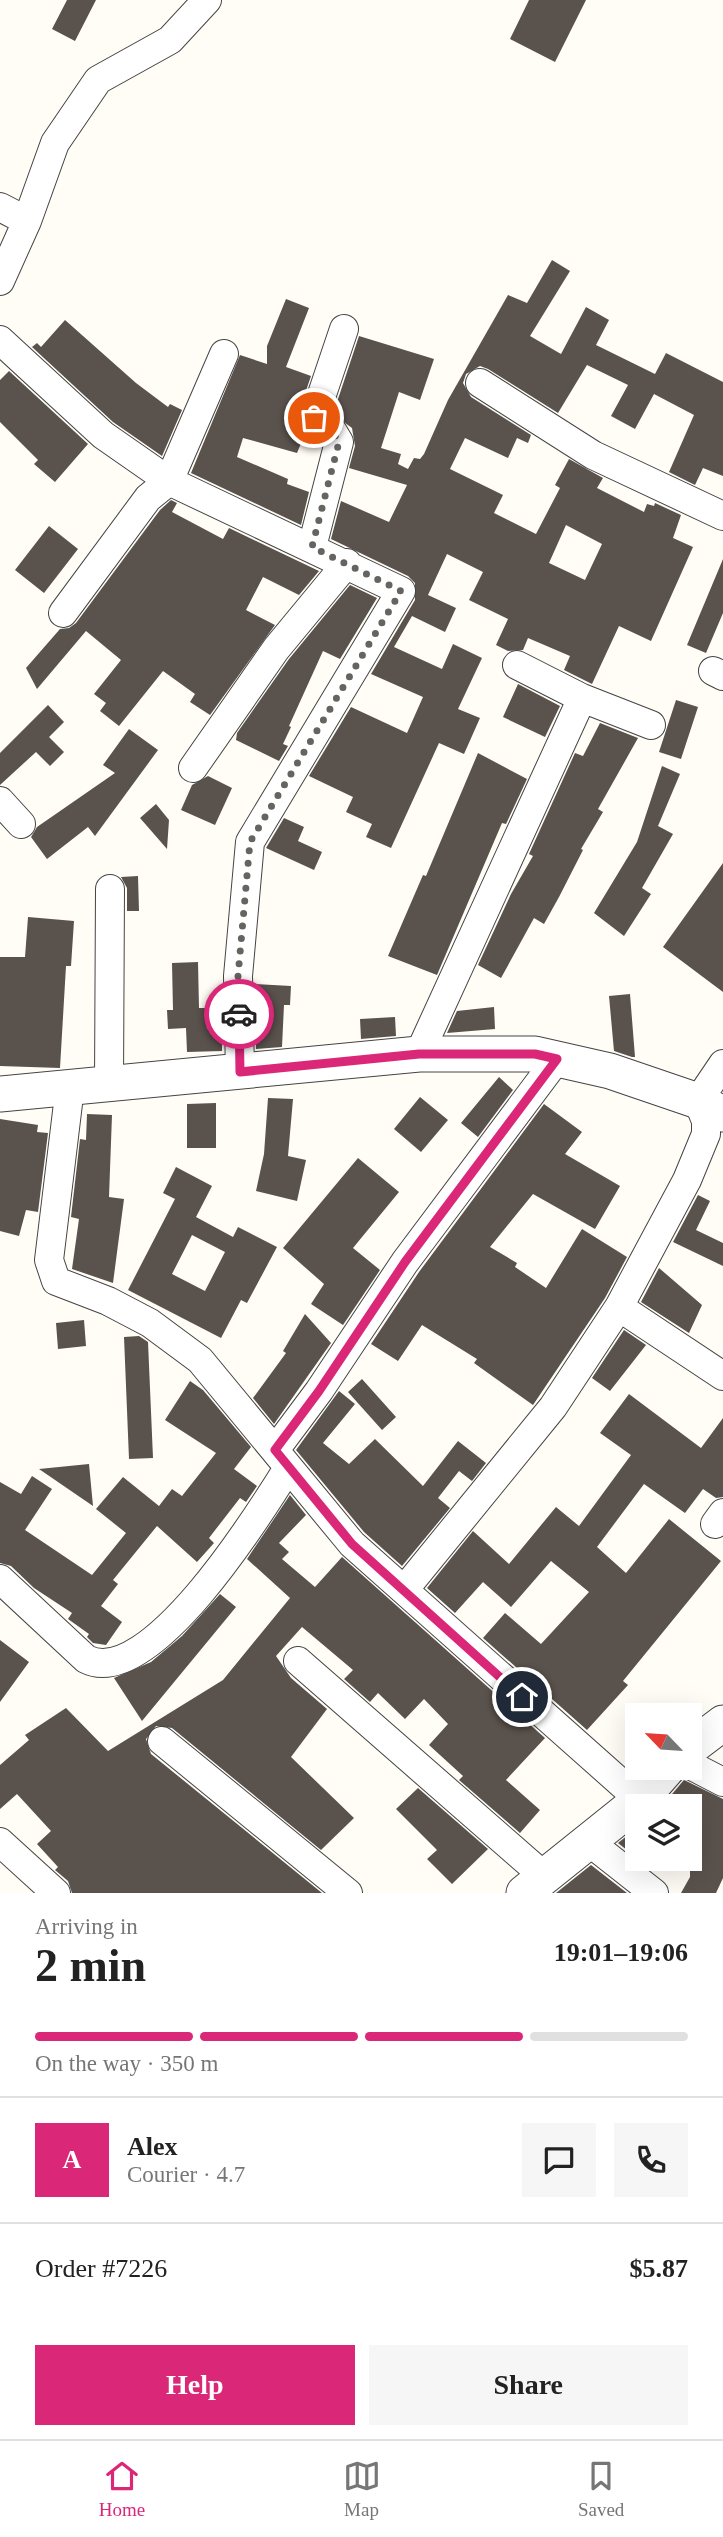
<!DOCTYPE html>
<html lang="en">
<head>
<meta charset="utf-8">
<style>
	:root { --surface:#fff; --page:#f6f6f6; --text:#222; --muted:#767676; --line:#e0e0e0; --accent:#db2777 }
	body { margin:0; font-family:Georgia,serif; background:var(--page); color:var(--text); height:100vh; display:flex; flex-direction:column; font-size:26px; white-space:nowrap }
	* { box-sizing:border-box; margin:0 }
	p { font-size:23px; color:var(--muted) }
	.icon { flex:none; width:38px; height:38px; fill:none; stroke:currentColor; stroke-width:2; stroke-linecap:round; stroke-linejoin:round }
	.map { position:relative; height:1893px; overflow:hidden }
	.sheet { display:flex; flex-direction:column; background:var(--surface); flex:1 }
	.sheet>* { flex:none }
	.needle { width:46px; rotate:295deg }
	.fabs { position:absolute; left:625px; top:1703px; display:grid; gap:14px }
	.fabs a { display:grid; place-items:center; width:77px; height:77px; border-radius:0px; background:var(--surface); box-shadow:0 7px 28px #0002; font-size:35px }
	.pin { position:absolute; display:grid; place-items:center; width:60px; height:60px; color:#fff; margin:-30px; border:4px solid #fff; border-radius:50%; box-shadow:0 2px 7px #0007 }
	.courier { position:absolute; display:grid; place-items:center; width:70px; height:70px; margin:-35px; border:5px solid #db2777; border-radius:50%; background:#fff; color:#222; box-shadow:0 2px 9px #0007 }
	.overview em { font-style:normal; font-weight:700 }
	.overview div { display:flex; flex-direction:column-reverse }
	.overview { display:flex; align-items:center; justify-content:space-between; height:119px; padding:0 35px }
	h1 { font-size:46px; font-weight:700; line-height:52px }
	.bar { display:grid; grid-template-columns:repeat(4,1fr); gap:10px 7px; align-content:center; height:84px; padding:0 35px }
	.bar i { height:9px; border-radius:5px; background:var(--line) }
	.bar .selected { background:var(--accent) }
	.bar p { grid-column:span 4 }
	.line { display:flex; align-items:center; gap:18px; padding:0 35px; border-top:2px solid var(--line) }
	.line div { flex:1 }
	.round { display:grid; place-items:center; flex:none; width:74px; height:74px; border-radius:0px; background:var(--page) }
	.cta { display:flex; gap:14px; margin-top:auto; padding:14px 35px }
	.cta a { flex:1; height:80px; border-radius:0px; background:var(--accent); color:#fff; font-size:28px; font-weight:700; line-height:80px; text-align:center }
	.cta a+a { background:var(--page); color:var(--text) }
	.menu { display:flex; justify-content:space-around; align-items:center; height:98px; border-top:2px solid var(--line); background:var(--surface); font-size:19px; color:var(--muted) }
	.menu a { display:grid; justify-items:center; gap:4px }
	.menu .selected { color:var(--accent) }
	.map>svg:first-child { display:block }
	.building { fill:#5a524d; fill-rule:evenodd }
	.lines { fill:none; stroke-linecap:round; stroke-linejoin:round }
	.minor-casing { stroke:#444; stroke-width:30 }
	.tertiary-casing { stroke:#444; stroke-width:37 }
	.minor { stroke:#fff; stroke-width:28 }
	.tertiary { stroke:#fff; stroke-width:35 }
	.done { stroke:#646461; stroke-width:7; stroke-dasharray:0 12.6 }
	.route { stroke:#db2777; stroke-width:9 }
</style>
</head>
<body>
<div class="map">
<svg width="723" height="1893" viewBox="0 0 723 1893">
	<rect width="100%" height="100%" fill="#fffdf5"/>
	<path class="building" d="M 67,0 L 96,0 L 75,41 L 52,29 Z
		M 529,0 L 586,0 L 555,62 L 510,39 Z
		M 552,260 L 570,271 L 530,336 L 561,354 L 586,307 L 609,320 L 596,345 L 655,374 L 666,353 L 723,382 L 723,476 L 703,468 L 695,485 L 669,472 L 694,415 L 654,394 L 635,429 L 611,416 L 628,385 L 587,365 L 558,413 L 488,369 L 480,366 L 466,374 L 463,383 L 471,397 L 531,435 L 528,443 L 517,438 L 508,458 L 465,438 L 450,469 L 503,495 L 494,513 L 536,534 L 560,488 L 555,485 L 569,459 L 603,478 L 597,488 L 644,512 L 647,504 L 654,506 L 655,503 L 681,515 L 673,538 L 693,547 L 651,641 L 619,626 L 592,684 L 564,670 L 570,656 L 528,638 L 523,650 L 508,651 L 496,645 L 508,619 L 469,600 L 483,572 L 447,554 L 428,595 L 456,608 L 445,632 L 412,616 L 394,647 L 442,669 L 453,644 L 482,658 L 458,709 L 480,718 L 464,754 L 439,743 L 391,848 L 366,837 L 372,824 L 346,812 L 353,797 L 309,776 L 351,707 L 407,733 L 423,697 L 371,674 L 415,600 L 415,583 L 408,576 L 331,539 L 341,501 L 389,522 L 407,485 L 349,468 L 355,446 L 352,428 L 333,414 L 359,336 L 434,359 L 420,400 L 399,392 L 381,448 L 401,454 L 398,464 L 408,469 L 414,458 L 420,459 L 424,454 L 448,400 L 508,295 L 527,303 ZM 566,525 L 602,544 L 585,580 L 549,563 Z
		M 286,299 L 309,308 L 286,367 L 311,376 L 298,414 L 304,436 L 297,453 L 243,438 L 237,457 L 288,479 L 287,484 L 309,492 L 301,525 L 191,473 L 240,355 L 267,364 L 267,346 Z
		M 65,320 L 136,383 L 168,407 L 170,404 L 182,410 L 162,456 L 113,422 L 32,347 L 37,343 L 41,347 Z
		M 9,371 L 88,444 L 55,482 L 34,464 L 38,460 L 0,422 L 0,380 Z
		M 171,500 L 177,503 L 172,512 L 223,539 L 229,528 L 319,571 L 299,595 L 263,577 L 246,610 L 275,625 L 210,715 L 190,702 L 195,694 L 163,671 L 119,726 L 100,711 L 106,703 L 94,694 L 121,660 L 86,631 L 37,689 L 26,668 L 60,629 L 69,628 L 76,623 L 160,510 Z
		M 49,526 L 78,549 L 44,593 L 15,570 Z
		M 723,559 L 723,613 L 706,653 L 687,645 Z
		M 350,585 L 377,598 L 340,659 L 323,651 L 289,726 L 291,727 L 283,744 L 288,746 L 279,761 L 236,740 L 237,733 L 289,659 Z
		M 518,684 L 560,706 L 545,737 L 503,717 Z
		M 676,700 L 698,707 L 681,759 L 659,752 Z
		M 48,705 L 64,722 L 49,737 L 64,752 L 50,766 L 36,752 L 0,785 L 0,753 Z
		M 600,723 L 638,738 L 598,809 L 603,812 L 581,849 L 583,850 L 559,897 L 544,924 L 534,918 L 501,978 L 478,965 L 511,894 L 533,856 L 529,854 L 575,753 L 583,756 Z
		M 129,729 L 158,750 L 95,836 L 88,827 L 47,859 L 31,837 L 37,827 L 115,773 L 103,765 Z
		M 478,753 L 527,779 L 506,824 L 502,823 L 437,975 L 388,956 L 423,875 L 426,876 Z
		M 662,766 L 680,774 L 658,826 L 673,834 L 642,888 L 651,894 L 624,936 L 594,913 L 637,842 Z
		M 208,776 L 232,788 L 215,825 L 181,810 L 192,785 Z
		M 156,804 L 169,820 L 167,849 L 140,818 Z
		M 284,818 L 304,827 L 298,841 L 322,852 L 314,870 L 266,848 Z
		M 723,863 L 723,992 L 663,947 Z
		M 138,876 L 139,911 L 127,911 L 127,888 L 121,877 Z
		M 28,917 L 74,921 L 71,966 L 66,966 L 60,1068 L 0,1066 L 0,957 L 25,957 Z
		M 198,962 L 199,1008 L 206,1008 L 207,1029 L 222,1028 L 222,1051 L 187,1052 L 186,1028 L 168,1029 L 167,1010 L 173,1010 L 172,963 Z
		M 255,984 L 291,986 L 290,1005 L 284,1005 L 282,1047 L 256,1049 Z
		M 630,994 L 635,1057 L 632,1057 L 614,1051 L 609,996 Z
		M 494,1007 L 495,1029 L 447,1033 L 457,1011 Z
		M 395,1017 L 396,1036 L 361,1039 L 360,1019 Z
		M 499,1077 L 513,1090 L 478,1137 L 461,1123 Z
		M 420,1097 L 448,1120 L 421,1152 L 394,1129 Z
		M 268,1098 L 293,1099 L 288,1156 L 306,1160 L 297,1201 L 256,1191 L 264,1154 Z
		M 216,1103 L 216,1148 L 187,1148 L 187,1104 Z
		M 544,1104 L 582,1132 L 565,1154 L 620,1186 L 595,1229 L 533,1194 L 490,1247 L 517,1263 L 515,1267 L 546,1288 L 582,1229 L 627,1257 L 605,1298 L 533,1405 L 474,1363 L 477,1359 L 422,1325 L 398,1361 L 371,1344 L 419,1272 Z
		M 87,1114 L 112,1115 L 109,1197 L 124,1199 L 113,1283 L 72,1269 L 79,1219 L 71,1217 L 80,1139 L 86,1140 Z
		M 0,1119 L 38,1125 L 37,1132 L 48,1133 L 38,1212 L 26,1210 L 19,1236 L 0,1231 Z
		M 358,1158 L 399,1192 L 353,1248 L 380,1270 L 343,1325 L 311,1304 L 324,1284 L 283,1248 Z
		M 176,1167 L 212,1186 L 196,1217 L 233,1237 L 238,1227 L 277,1247 L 247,1303 L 241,1300 L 221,1338 L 128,1290 L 175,1199 L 163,1193 ZM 192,1235 L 225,1252 L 205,1291 L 172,1274 Z
		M 698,1195 L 710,1201 L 696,1230 L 723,1243 L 723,1266 L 673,1242 Z
		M 659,1268 L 702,1305 L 689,1333 L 641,1302 Z
		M 305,1314 L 331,1343 L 274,1424 L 253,1398 L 286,1353 L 283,1351 Z
		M 84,1320 L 86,1346 L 58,1349 L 56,1323 Z
		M 624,1330 L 646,1345 L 610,1391 L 592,1378 Z
		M 139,1336 L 148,1342 L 153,1458 L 129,1459 L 124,1337 Z
		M 362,1379 L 396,1417 L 382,1430 L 348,1392 Z
		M 190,1381 L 203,1390 L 251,1447 L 234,1469 L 257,1486 L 246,1502 L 240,1498 L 209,1538 L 214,1543 L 197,1562 L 157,1526 L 113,1580 L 118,1584 L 101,1606 L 122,1622 L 106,1645 L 93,1643 L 87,1637 L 89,1634 L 68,1619 L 72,1613 L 34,1588 L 11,1566 L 0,1563 L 0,1482 L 21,1494 L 32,1476 L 52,1489 L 25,1530 L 92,1575 L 126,1533 L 96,1509 L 123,1477 L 159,1506 L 172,1489 L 182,1496 L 216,1453 L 165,1420 Z
		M 339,1391 L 355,1404 L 323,1443 L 349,1464 L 375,1439 L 423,1486 L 458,1441 L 486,1463 L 472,1481 L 459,1471 L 438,1498 L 450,1508 L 402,1566 L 364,1532 L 296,1450 Z
		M 629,1394 L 701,1448 L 723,1418 L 723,1497 L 716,1498 L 703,1489 L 685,1513 L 644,1484 L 597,1547 L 626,1573 L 669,1519 L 721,1561 L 623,1681 L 628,1685 L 587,1730 L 483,1638 L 505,1613 L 541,1644 L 589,1592 L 551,1561 L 511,1607 L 483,1582 L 455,1613 L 427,1588 L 473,1531 L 509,1564 L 556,1507 L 579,1526 L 631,1455 L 600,1433 Z
		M 89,1464 L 93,1506 L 39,1469 Z
		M 290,1495 L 306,1515 L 279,1543 L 289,1552 L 282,1559 L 315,1587 L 342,1557 L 545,1738 L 506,1780 L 540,1810 L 520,1833 L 459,1780 L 463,1776 L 429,1745 L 448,1724 L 424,1699 L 405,1719 L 378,1693 L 370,1702 L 344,1679 L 353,1670 L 302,1627 L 276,1656 L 291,1678 L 327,1709 L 291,1757 L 354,1818 L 321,1850 L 172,1728 L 156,1726 L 146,1739 L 151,1754 L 322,1893 L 72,1893 L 68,1881 L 55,1870 L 58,1867 L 37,1844 L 51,1831 L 17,1794 L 0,1809 L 0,1765 L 29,1740 L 25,1735 L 66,1708 L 108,1751 L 223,1680 L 290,1598 L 247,1559 Z
		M 220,1594 L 236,1607 L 142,1721 L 114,1678 L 151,1662 L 182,1636 Z
		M 0,1640 L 29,1662 L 0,1702 Z
		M 684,1780 L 723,1799 L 723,1878 L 716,1893 L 681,1893 L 690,1877 L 690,1806 L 662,1806 Z
		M 418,1788 L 488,1849 L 452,1884 L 427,1859 L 437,1850 L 396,1809 Z
		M 628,1835 L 637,1842 L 637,1858 L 618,1843 Z
		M 637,1858 L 660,1858 L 651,1869 Z
		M 591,1865 L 627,1893 L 556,1893 Z"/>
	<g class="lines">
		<defs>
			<path id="minor" d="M 0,207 L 27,221
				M 0,281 L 27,221 L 55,143 L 98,80 L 170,40 L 207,0
				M 0,340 L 103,435 L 169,481 L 401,591 L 250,842 L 238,976 L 240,1072
				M 480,383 L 593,455 L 723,516
				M 312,547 L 339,442 L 333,432 L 317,427 L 314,418 L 344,329
				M 63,613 L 148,498 L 169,481 L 224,354
				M 517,665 L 582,698 L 651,725
				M 713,671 L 723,676
				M 193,768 L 276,649 L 347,563
				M 0,801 L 21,824
				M 419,1054 L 582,698
				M 109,1084 L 110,889
				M 70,1087 L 49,1260 L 56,1281 L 108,1301 L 150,1323 L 200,1360 L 352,1544 L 640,1800
				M 619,1307 L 723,1376
				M 275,1450 L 319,1391 L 405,1262 L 557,1059
				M 715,1524 L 723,1513
				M 0,1579 L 86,1659 C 149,1692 260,1513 288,1468
				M 404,1590 L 553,1407 L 619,1307 L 687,1180 L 706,1134 L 706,1121 L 698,1101 L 723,1064
				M 298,1661 L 545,1877
				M 162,1741 L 348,1893
				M 690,1765 L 723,1782
				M 588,1841 L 654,1893
				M 0,1842 L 56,1893"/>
			<path id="tertiary" d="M 0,1094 L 419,1054 L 535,1054 L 610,1071 L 698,1101 L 723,1114
				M 690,1748 L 723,1723
				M 524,1893 L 640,1800 L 668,1768"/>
		</defs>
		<use href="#minor" class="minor-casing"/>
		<use href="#tertiary" class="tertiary-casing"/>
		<use href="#minor" class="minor"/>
		<use href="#tertiary" class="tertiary"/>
	</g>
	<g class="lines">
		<path class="done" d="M 239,1014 L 238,976 L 250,842 L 401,591 L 312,547 L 339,442 L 333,432 L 317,427 L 314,418"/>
		<path class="route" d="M 239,1014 L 240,1072 L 419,1054 L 535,1054 L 557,1059 L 405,1262 L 319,1391 L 275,1450 L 352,1544 L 522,1697"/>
	</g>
</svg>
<div class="fabs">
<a><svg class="needle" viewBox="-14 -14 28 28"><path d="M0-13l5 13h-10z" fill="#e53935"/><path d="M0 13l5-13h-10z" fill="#767676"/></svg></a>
<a><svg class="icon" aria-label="layers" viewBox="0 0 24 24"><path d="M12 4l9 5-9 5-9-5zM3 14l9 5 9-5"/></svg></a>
</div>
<div class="pin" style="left:314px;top:418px;background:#ea580c"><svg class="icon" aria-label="bag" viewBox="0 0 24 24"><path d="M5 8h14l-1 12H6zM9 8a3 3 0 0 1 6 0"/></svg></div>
<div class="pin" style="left:522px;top:1697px;background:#1f2937"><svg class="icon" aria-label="home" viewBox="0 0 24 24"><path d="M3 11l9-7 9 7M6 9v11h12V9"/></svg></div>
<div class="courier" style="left:239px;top:1014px"><svg class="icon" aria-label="car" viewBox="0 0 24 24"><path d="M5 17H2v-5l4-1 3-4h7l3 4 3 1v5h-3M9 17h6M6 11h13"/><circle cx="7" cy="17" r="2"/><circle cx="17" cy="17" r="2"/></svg></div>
</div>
<section class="sheet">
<div class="overview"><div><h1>2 min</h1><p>Arriving in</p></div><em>19:01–19:06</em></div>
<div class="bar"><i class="selected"></i><i class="selected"></i><i class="selected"></i><i></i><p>On the way · 350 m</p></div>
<div class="line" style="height:126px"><b class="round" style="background:var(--accent);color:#fff">A</b><div><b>Alex</b><p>Courier · 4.7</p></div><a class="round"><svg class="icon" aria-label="chat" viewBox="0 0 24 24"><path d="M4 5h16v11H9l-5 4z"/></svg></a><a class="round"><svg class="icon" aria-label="phone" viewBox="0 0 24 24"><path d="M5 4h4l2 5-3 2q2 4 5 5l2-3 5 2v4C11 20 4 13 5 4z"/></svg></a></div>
<div class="line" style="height:91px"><div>Order #7226</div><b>$5.87</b></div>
<div class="cta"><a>Help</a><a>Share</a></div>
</section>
<nav class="menu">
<a class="selected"><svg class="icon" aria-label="home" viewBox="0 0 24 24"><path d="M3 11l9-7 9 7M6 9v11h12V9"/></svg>Home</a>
<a><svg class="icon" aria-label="map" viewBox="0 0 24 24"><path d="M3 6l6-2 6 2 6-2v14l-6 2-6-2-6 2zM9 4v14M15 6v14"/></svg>Map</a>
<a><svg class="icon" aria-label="saved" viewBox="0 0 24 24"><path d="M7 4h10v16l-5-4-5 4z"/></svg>Saved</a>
</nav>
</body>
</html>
